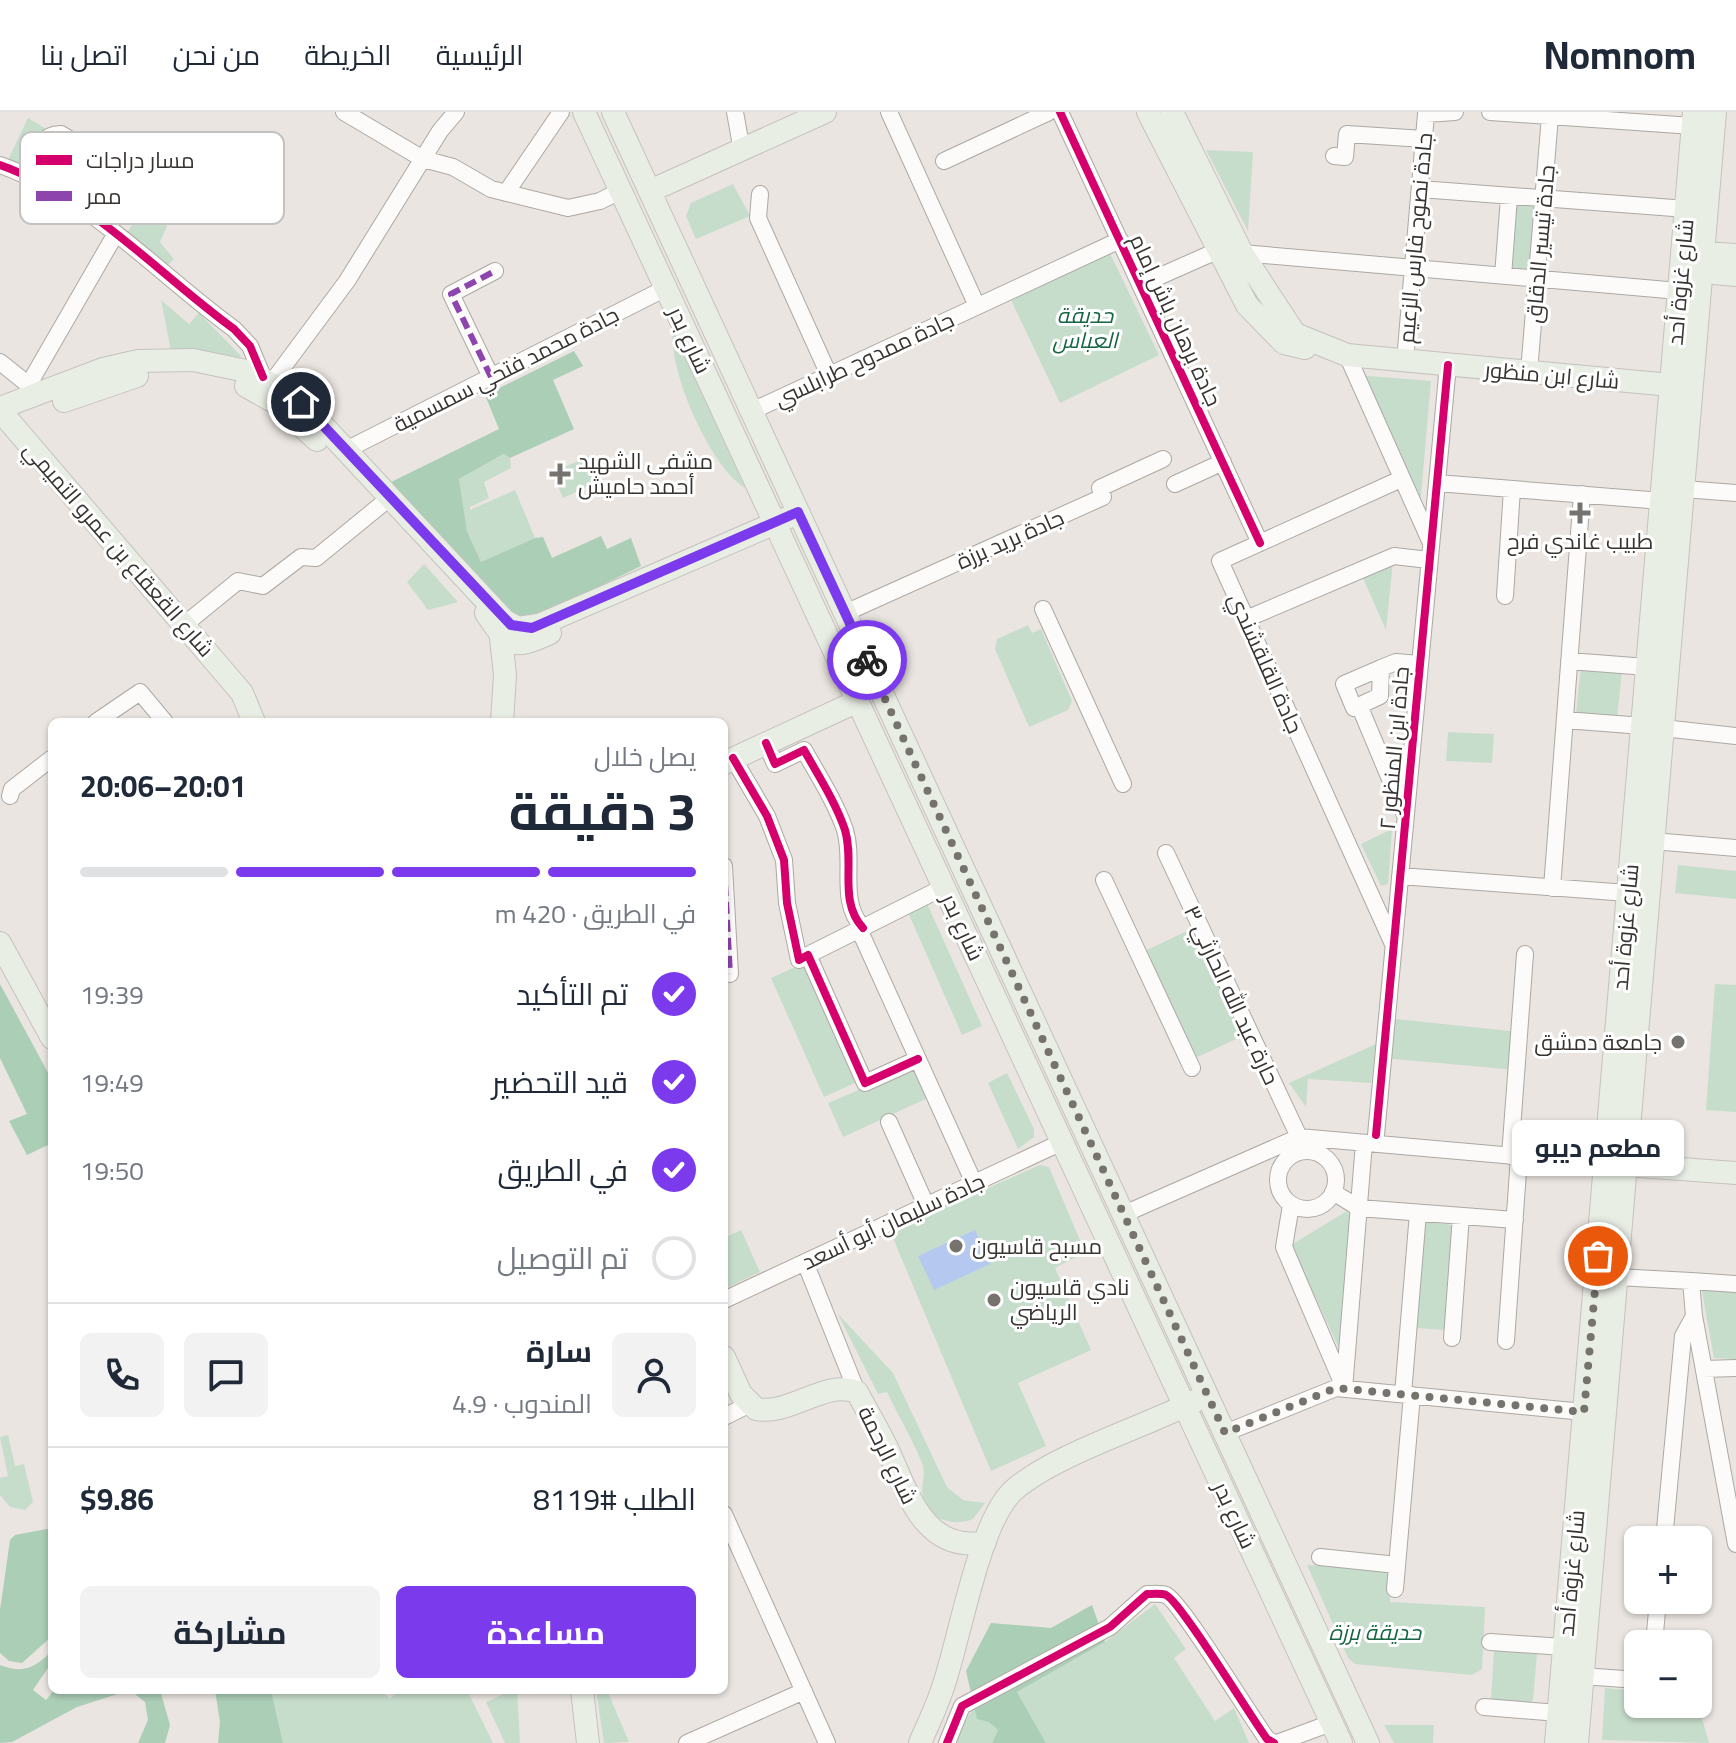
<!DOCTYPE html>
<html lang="ar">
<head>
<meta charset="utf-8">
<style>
	:root { --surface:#fff; --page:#f2f2f3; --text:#1f2937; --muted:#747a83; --line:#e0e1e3; --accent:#7c3aed }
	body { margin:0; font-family:Georgia,Cairo,serif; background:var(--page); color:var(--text); direction:rtl; height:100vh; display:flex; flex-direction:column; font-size:30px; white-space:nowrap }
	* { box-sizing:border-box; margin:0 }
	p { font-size:26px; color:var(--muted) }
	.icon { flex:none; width:44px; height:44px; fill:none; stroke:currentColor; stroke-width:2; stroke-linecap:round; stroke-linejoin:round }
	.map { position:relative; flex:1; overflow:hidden; direction:ltr }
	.sheet { position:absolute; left:48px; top:606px; width:680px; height:976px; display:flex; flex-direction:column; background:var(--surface); border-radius:12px; box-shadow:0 2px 6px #0004; direction:rtl }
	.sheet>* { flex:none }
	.controls { position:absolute; left:1624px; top:1414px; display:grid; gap:16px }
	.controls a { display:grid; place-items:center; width:88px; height:88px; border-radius:12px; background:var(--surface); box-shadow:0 2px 6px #0004; font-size:40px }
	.pin { position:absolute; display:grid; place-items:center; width:68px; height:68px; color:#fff; margin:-34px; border:4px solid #fff; border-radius:50%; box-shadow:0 2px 8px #0007 }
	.courier { position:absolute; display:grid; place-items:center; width:80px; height:80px; margin:-40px; border:6px solid #7c3aed; border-radius:50%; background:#fff; color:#222; box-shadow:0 2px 10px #0007 }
	.bubble { position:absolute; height:56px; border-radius:12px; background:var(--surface); box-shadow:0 2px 6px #0004; font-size:26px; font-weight:700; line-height:56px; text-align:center; direction:rtl }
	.head em { font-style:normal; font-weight:700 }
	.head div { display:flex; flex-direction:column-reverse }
	.head { display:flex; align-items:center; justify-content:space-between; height:136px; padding:0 32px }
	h1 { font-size:52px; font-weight:700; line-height:60px }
	.bar { display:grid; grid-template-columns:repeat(4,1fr); gap:12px 8px; align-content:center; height:96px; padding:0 32px }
	.bar i { height:10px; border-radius:6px; background:var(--line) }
	.bar .on { background:var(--accent) }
	.bar p { grid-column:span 4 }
	.line { display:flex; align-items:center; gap:20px; padding:0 32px; border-top:2px solid var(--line) }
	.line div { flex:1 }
	.round { display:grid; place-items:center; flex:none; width:84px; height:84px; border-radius:12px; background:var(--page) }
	ol { padding:0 32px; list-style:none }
	li { display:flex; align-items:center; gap:24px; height:88px }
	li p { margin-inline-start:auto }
	li .icon { padding:8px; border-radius:50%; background:var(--accent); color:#fff; stroke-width:4 }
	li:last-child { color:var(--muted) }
	li i { width:44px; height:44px; border:4px solid var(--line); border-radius:50% }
	.action { display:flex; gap:16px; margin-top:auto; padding:16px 32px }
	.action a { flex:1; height:92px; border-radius:12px; background:var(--accent); color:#fff; font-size:32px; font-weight:700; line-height:92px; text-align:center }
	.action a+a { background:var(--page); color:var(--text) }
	header { display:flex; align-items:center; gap:48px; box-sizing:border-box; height:112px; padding:0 40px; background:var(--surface); border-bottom:2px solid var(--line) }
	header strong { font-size:38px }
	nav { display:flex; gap:44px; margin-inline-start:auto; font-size:28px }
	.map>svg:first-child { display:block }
	.green { fill:#c7ddcc }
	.forest { fill:#abceb7 }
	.water { fill:#b5c8ef }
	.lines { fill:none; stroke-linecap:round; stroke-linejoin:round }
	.minor-casing { stroke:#aca8a4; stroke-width:18 }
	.major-casing { stroke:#c5c1bf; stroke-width:24 }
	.minor { stroke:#fcfbfa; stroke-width:16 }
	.major { stroke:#e9eee5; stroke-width:22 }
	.quiet { stroke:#8e44ad; stroke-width:6; stroke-dasharray:12 6; stroke-linecap:butt }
	.cycleway-casing { stroke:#fff; stroke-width:13 }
	.cycleway { stroke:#d6006c; stroke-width:8 }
	.done { stroke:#76726e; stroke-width:8; stroke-dasharray:0 14.4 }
	.route { stroke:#7c3aed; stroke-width:10 }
	.poi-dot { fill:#76726e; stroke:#fff; stroke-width:3 }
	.labels { text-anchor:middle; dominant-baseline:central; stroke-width:6; stroke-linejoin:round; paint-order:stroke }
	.street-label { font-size:22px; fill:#383431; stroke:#fff }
	.park-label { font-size:22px; font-style:italic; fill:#166642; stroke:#fff }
	.poi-label { font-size:22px; fill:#383431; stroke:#fff; text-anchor:start }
	.key { fill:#fff; stroke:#c3c2c1; stroke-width:2 }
	.key-label { font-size:22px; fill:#383431 }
</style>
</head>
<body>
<header>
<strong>Nomnom</strong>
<nav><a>الرئيسية</a><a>الخريطة</a><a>من نحن</a><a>اتصل بنا</a></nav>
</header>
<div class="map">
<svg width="1736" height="1631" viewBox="0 0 1736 1631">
	<rect width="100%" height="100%" fill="#eae5e0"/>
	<path class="green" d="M 28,6 L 48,18 L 27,60 L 7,50 Z
		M 1206,38 L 1253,40 L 1248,119 Z
		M 733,72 L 750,104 L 696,127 L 686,104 L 691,91 Z
		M 1509,85 L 1543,88 L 1537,166 L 1503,164 Z
		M 142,97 L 167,114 L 160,130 L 174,147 L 164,157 L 125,124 Z
		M 1108,137 L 1159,243 L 1060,291 L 1011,188 L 1017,186 L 1016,182 Z
		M 161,188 L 189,212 L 199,201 L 241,244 L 236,248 L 171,239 Z
		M 673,218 L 745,376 C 710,354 668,259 673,218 Z
		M 1357,263 L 1431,269 L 1420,395 Z
		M 505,342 L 510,346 L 511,356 L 484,370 L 489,386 L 470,395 L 470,398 L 515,378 L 535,426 L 481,450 L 467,419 L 459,367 Z
		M 589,344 L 600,369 L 563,386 L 552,361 Z
		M 1393,450 L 1386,518 L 1362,464 Z
		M 424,452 L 458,490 L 428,498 L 407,470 Z
		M 1028,513 L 1032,521 L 1041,517 L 1072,589 L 1068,598 L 1029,615 L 995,537 L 997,527 Z
		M 1581,554 L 1622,559 L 1617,606 L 1576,601 Z
		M 1448,620 L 1494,622 L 1492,651 L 1446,649 Z
		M 1392,717 L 1388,772 L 1381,774 L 1361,732 Z
		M 1678,753 L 1736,759 L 1736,787 L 1675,781 Z
		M 926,789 L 982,914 L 962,923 L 907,798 Z
		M 1193,816 L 1243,924 L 1193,947 L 1143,840 Z
		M 806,850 L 859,969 L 824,985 L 771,866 Z
		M 1715,872 L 1736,873 L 1736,1000 L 1706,998 Z
		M 1387,906 L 1519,920 L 1516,958 L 1383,946 Z
		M 1376,932 L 1371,971 L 1308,967 L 1306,995 L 1289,971 Z
		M 915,954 L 928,986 L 843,1025 L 828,991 Z
		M 1007,961 L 1034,1017 L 1034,1025 L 1018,1037 L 988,971 Z
		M 1040,1053 L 1049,1055 L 1085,1140 L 1055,1156 L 1091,1238 L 1018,1271 L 1046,1334 L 991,1359 L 890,1119 Z
		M 1347,1099 L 1352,1108 L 1344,1247 L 1291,1133 Z
		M 1423,1109 L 1452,1113 L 1445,1218 L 1416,1216 Z
		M 741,1118 L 760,1160 L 724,1177 L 724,1126 Z
		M 1701,1174 L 1736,1176 L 1736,1247 L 1714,1246 Z
		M 838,1202 L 893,1261 L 947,1375 L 963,1388 L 985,1391 L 973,1407 C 953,1415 928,1408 923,1385 C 920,1375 926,1364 923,1354 C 914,1329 898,1304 887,1280 L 878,1282 Z
		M 8,1323 L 15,1354 L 24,1352 L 33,1390 L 25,1398 L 10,1395 L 0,1383 L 0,1366 L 8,1364 L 0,1325 Z
		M 1307,1453 L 1391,1457 L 1390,1490 L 1485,1495 L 1482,1557 L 1472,1563 L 1355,1552 L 1348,1546 Z
		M 1155,1492 L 1186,1537 L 1174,1546 L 1215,1609 L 1234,1596 L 1249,1631 L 1046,1631 L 1017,1580 L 1105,1530 Z
		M 1502,1534 L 1537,1541 L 1533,1588 L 1527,1594 L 1495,1591 L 1491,1587 L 1494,1539 Z
		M 1605,1576 L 1638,1579 L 1638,1592 L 1698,1592 L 1709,1631 L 1602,1628 Z
		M 271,1578 L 378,1578 L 390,1586 L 400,1578 L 467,1578 L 493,1631 L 283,1631 Z
		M 513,1578 L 517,1578 L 520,1631 L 505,1631 L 486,1590 Z
		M 596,1578 L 607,1578 L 629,1630 L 604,1631 Z
		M 974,1595 L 998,1618 L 992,1631 L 952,1631 Z
		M 1384,1613 L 1434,1613 L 1433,1631 L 1394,1631 Z"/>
	<path class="forest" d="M 574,239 L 583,254 L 553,268 L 574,317 L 510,346 L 504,342 L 459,367 L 467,419 L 481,450 L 535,426 L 543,425 L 552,446 L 601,424 L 607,437 L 631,426 L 641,454 L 526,510 L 513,509 L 389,371 L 499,317 L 485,283 Z
		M 0,872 L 52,968 L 52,1031 L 27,1043 L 9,1009 L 27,1002 L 0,946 Z
		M 52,1416 L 52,1524 L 22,1551 L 9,1549 L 0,1541 L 0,1498 L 10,1428 L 15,1423 Z
		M 1092,1493 L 1105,1530 L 1017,1580 L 1046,1631 L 992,1631 L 998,1618 L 989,1610 L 977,1607 L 966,1559 L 991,1511 L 1051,1516 Z
		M 52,1539 L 52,1550 L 33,1578 L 46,1588 L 54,1578 L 160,1578 L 170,1613 L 165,1631 L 138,1631 L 148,1608 L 145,1590 L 130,1578 L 77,1595 L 12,1630 L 0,1631 L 0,1553 C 24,1562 34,1556 52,1539 Z
		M 215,1578 L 271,1578 L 283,1631 L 218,1631 L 220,1610 Z"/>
	<path class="water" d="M 975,1118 L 990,1152 L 934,1178 L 918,1144 Z"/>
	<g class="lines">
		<defs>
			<path id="minor" d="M 344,0 L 423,47 L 453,55 L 491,77 L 568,96 L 600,89 L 620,79
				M 735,0 L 742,39
				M 889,0 L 977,194
				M 1060,0 L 1260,431
				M 1490,0 L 1693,14
				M 1334,44 L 1345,45 L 1347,22 L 1424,27
				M 944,49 L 1049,0
				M 0,53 C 90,85 157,161 234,217 L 250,234 L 263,265
				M 24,62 C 33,44 39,22 61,22 L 171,88
				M 1420,77 L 1687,97
				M 506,81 L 561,0
				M 760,82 L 758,106 L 829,263
				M 1242,141 L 1679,179
				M 1503,164 L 1509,85
				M 1140,173 L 1219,138
				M 1347,243 L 1431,431
				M 1405,249 L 1426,2 L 1455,0
				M 0,250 L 35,278
				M 1529,260 L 1550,4
				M 491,265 L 451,182 L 495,159
				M 272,270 L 347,169 L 440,19 L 456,0
				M 29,272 L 115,123
				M 752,299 L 1120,128
				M 346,338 L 666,176
				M 1437,371 L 1662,389
				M 1175,372 L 1223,350
				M 1683,377 L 1736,381
				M 1505,484 L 1512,377
				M 1043,497 L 1123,672
				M 845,501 L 1103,385 L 1100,376 L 1163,347
				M 1246,507 L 1394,444 L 1429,448
				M 184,513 L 238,469 L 263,474 L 301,445 L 316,446 L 382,392
				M 1569,549 L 1647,555
				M 1381,556 L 1380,584 L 1354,596 L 1344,572 Z
				M 1381,556 L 1396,550 L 1419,552
				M 1359,593 L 1405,703
				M 1565,608 L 1643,614
				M 96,610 L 140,580 L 165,610
				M 1663,616 L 1736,624
				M 766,631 L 775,652 L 804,638 C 818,663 836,691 845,718 C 855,751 838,789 863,816
				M 733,646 L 767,704 L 784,748 L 787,791 L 799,848 L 808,843 L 865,971 L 918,947
				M 10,684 L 12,677 L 52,646
				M 1653,729 L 1736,736
				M 1166,741 L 1299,1025 L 1300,1039
				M 724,754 L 730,862
				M 1400,764 L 1628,781
				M 1104,768 L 1192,956
				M 1552,776 L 1582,382
				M 859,817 L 974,1071
				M 1393,832 L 1220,449 L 1401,367
				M 808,843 L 944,775
				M 889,1010 L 926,1093
				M 1376,1023 L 1448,253
				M1278 1068a29 29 0 1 1 58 0a29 29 0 1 1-58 0Z
				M 1510,1044 L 1525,842
				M 1333,1080 L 1359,1096 L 1515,1108
				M 1291,1093 L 1284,1135 L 1344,1275
				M 1124,1102 L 1299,1025 L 1605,1052
				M 805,1150 L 857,1280
				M 1616,1165 L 1691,1169 L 1694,1204 L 1736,1432
				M 1691,1169 L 1736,1172
				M 724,1188 L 1062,1030
				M 1452,1226 L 1461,1104
				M 1506,1229 L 1519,1045
				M 1704,1257 L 1736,1256
				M 1344,1277 L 1364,1031
				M 1403,1282 L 1418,1101
				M 724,1305 L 748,1293
				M 1225,1321 L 1336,1276 L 1584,1300
				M 724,1402 L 827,1631
				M 1664,1428 L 1683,1224 L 1694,1204
				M 1320,1445 L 1397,1453
				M 1395,1477 L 1412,1283
				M 1490,1530 L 1564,1535
				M 1654,1532 L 1658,1488
				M 1582,1564 L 1638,1568
				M 1484,1595 L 1559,1601
				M 687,1631 L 804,1579
				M 947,1631 L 962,1594 L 1110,1515 L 1147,1482 C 1153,1482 1161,1481 1166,1483 C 1181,1490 1250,1604 1267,1627 L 1274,1631
				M 1277,1631 L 1331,1611"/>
			<path id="major" d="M 584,0 L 1341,1631
				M 613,0 L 1368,1631
				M 1148,0 L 1247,193 L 1284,231 L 1305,236
				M 1172,0 L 1242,141 L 1295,222 L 1347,243 L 1671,273
				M 650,79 L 825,0
				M 1689,140 L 1736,143
				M 1690,159 L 1736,163
				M 246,274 L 276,291 L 317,328
				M 64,289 L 137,264
				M 0,296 L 103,257 L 138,249 L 193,248 L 251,260 L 301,290 L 505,509 L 518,516 L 539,513 L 787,406
				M 9,309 L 242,581 L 254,610
				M 486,501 C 508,534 511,539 550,521
				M 501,526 L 505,563 L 502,610
				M 724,651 L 858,589
				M 0,831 L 52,926
				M 1626,1053 L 1736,1061
				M 724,1245 L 741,1282 L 756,1297 C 790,1304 825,1267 857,1280 C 867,1299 878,1317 887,1336 C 907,1379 924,1442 985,1430
				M 582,1578 L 588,1631
				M 920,1631 C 928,1612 937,1594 943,1575 C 960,1527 979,1407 1015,1377 C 1056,1342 1144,1315 1195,1289
				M 1556,1631 L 1694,0
				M 1577,1631 L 1715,0"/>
		</defs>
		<use href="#minor" class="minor-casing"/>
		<use href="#major" class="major-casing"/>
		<use href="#minor" class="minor"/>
		<use href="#major" class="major"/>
		<path class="quiet" d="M 491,265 L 451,182 L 495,159
			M 724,754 L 730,862"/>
		<defs>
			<path id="cycleway" d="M 1060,0 L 1260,431
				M 0,53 C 90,85 157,161 234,217 L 250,234 L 263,265
				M 766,631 L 775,652 L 804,638 C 818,663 836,691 845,718 C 855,751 838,789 863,816
				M 733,646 L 767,704 L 784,748 L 787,791 L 799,848 L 808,843 L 865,971 L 918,947
				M 1376,1023 L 1448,253
				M 947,1631 L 962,1594 L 1110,1515 L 1147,1482 C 1153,1482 1161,1481 1166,1483 C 1181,1490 1250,1604 1267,1627 L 1274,1631"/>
		</defs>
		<use href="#cycleway" class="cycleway-casing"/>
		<use href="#cycleway" class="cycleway"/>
	</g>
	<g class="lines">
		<path class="done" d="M 867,548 L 1225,1321 L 1336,1276 L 1584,1300 L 1598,1144"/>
		<path class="route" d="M 301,290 L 511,513 L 532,516 L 798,400 L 867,548"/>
	</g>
	<g class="poi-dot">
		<path d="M556 350h8v8h8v8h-8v8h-8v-8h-8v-8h8z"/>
		<path d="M1576 389h8v8h8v8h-8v8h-8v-8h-8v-8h8z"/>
		<circle cx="1678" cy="930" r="8"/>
		<circle cx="956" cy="1134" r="8"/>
		<circle cx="994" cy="1188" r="8"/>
	</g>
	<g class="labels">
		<g class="street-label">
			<text transform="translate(1415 126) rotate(-85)">جادة نصوح فارس الزعيم</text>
			<text transform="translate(1540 132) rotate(-85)">جادة تيسير الدقاق</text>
			<text transform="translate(1680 170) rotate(-85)">شارع غزوة أحد</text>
			<text transform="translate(1176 208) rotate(65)">جادة برهان باش إمام</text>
			<text transform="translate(690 228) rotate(65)">شارع بدر</text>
			<text transform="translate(864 247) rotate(-25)">جادة ممدوح طرابلسي</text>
			<text transform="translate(506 257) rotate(-27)">جادة محمد فتحي سمسمية</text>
			<text transform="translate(1552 263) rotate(5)">شارع ابن منظور</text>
			<text transform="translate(1010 427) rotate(-24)">جادة بريد برزة</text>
			<text transform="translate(119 437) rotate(49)">شارع القعقاع بن عمرو التميمي</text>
			<text transform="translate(1266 551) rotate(66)">جادة القلقشندي</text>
			<text transform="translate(1394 636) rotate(-85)">جادة ابن المنظور ٢</text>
			<text transform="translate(963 815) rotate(65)">شارع بدر</text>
			<text transform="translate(1625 815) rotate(-85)">شارع غزوة أحد</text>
			<text transform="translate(1232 883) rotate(65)">حارة عبد الله الحارثي ٣</text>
			<text transform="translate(893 1109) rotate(-25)">جادة سليمان أبو أسعد</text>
			<text transform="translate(888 1343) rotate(64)">شارع الرحمة</text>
			<text transform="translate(1235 1403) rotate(65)">شارع بدر</text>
			<text transform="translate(1571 1461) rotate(-85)">شارع غزوة أحد</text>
		</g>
		<g class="park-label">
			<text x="1085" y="203">حديقة<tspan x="1085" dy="25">العباس</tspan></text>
			<text x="1375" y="1520">حديقة برزة</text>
		</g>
		<g class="poi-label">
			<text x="578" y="349">مشفى الشهيد<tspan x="578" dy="25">أحمد حاميش</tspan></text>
			<text x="1580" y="429" text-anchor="middle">طبيب غاندي فرح</text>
			<text x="1662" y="930" text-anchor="end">جامعة دمشق</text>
			<text x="972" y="1134">مسبح قاسيون</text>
			<text x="1010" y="1175">نادي قاسيون<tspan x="1010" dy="25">الرياضي</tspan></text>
		</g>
	</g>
	<rect x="20" y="20" width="264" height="92" rx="12" class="key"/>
	<rect x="36" y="43" width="36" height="10" fill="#d6006c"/>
	<rect x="36" y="79" width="36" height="10" fill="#8e44ad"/>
	<g class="key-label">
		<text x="86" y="56">مسار دراجات</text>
		<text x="86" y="92">ممر</text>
	</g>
</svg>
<div class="controls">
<a>+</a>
<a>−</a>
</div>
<div class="pin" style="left:1598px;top:1144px;background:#ea580c"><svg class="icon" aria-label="bag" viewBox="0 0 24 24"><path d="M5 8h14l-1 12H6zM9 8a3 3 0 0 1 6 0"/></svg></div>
<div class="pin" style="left:301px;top:290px;background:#1f2937"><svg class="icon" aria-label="home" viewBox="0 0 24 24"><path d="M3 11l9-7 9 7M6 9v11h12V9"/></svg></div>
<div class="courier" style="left:867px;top:548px"><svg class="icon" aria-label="bike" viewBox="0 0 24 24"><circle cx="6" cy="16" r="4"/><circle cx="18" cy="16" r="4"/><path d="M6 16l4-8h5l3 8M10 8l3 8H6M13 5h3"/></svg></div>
<div class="bubble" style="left:1512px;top:1008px;width:172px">مطعم ديبو</div>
<section class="sheet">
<div class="head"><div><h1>3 دقيقة</h1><p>يصل خلال</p></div><em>20:01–20:06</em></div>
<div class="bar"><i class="on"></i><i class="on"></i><i class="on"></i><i></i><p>في الطريق · 420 m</p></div>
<ol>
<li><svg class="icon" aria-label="check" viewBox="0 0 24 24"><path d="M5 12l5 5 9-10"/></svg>تم التأكيد<p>19:39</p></li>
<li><svg class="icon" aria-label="check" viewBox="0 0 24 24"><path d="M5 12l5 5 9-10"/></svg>قيد التحضير<p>19:49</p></li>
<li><svg class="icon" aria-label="check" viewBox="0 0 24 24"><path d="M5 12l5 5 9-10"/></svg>في الطريق<p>19:50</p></li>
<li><i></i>تم التوصيل</li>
</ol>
<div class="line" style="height:144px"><a class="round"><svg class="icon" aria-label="person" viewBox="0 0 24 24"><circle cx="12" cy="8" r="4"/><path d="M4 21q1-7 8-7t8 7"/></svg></a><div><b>سارة</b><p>المندوب · 4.9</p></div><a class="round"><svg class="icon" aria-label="chat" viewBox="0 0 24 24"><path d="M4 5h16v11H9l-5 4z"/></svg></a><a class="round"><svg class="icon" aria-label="phone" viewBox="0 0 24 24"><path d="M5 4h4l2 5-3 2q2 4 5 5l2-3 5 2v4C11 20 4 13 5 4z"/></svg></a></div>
<div class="line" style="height:104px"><div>الطلب #8119</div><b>$9.86</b></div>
<div class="action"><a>مساعدة</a><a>مشاركة</a></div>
</section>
</div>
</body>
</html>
